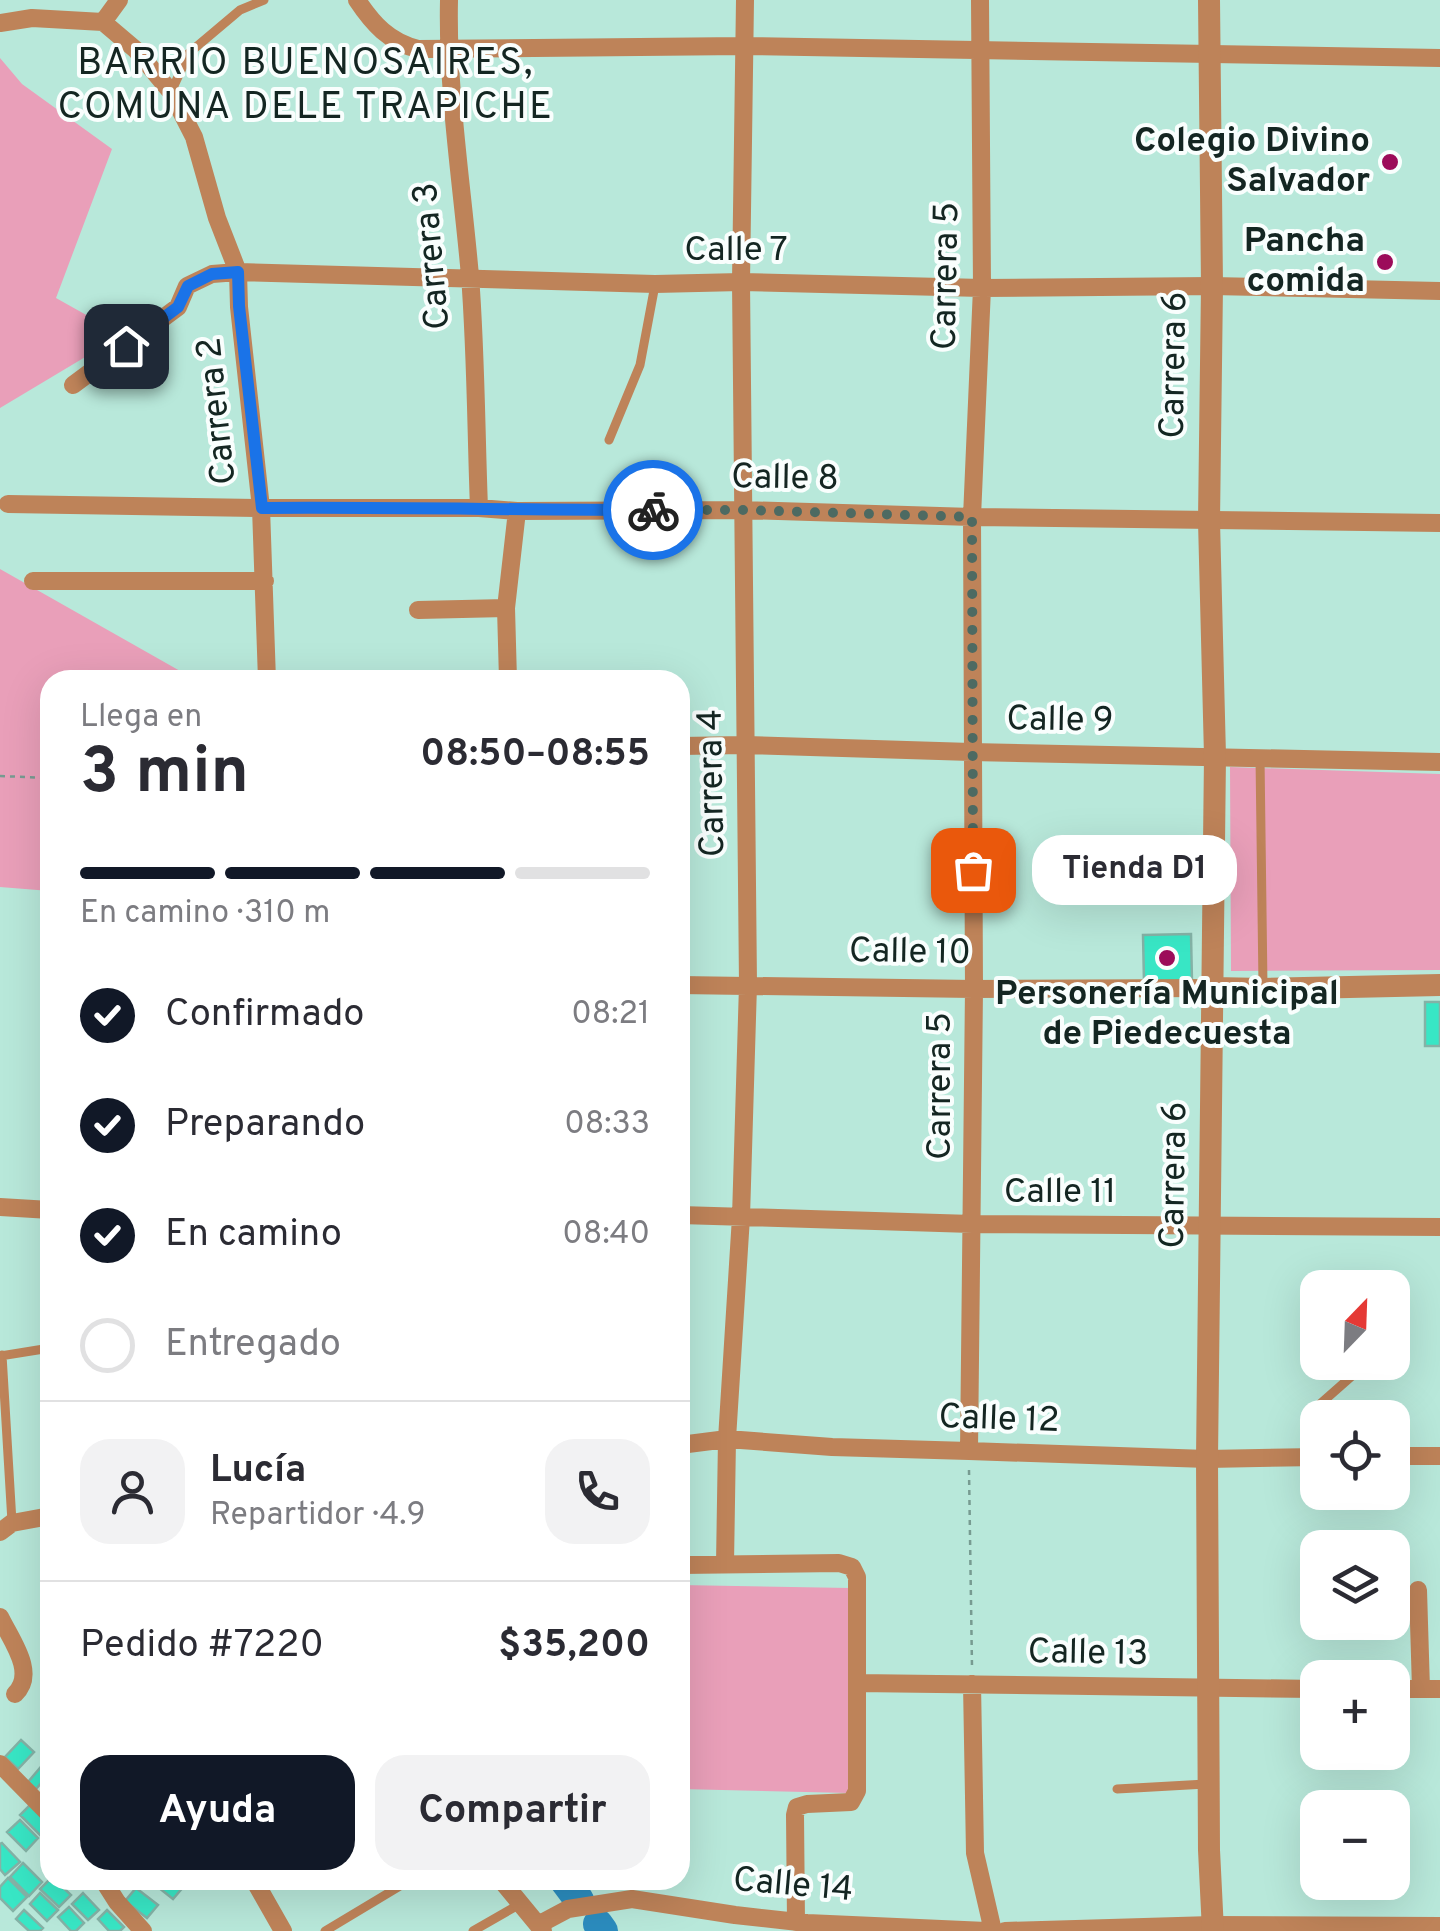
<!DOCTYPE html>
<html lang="es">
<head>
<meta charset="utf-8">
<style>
	:root { --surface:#fff; --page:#f2f2f3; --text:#2b2b33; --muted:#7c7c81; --line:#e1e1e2; --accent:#111827 }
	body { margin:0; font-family:Overpass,sans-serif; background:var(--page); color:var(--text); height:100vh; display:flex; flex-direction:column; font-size:38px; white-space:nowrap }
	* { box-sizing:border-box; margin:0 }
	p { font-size:32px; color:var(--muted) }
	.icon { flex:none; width:55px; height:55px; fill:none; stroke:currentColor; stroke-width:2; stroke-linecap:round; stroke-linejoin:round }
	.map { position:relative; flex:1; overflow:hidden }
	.panel { position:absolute; left:40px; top:670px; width:650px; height:1220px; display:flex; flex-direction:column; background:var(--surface); border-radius:30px; box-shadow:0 10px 40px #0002 }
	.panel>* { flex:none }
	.needle { width:65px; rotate:23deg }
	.tools { position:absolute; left:1300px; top:1270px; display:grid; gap:20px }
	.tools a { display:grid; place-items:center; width:110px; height:110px; border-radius:20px; background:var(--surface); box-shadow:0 10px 40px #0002; font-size:50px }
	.pin { position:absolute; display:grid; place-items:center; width:85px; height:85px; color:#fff; margin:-42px; border-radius:20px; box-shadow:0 5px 15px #0006 }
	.courier { position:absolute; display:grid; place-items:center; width:100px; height:100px; margin:-50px; border:8px solid #1a73e8; border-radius:50%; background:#fff; color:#222; box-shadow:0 2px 12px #0007 }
	.bubble { position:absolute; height:70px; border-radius:30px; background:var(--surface); box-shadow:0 10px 40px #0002; font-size:32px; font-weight:700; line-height:70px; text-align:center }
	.overview em { font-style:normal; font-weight:700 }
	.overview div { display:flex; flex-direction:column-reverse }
	.overview { display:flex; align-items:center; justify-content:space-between; height:170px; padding:0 40px }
	h1 { font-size:65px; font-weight:700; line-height:75px }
	.bar { display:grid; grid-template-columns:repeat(4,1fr); gap:15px 10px; align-content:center; height:120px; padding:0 40px }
	.bar i { height:12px; border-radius:8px; background:var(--line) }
	.bar .selected { background:var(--accent) }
	.bar p { grid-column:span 4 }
	.line { display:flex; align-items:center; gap:25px; padding:0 40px; border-top:2px solid var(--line) }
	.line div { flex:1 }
	.round { display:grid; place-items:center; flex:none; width:105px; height:105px; border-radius:30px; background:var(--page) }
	ol { padding:0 40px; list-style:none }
	li { display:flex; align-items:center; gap:30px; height:110px }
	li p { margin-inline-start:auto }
	li .icon { padding:10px; border-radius:50%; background:var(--accent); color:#fff; stroke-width:4 }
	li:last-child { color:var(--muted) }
	li i { width:55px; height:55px; border:5px solid var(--line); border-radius:50% }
	.primary-button { display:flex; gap:20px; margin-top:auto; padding:20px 40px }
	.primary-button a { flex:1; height:115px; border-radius:30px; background:var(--accent); color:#fff; font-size:40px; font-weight:700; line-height:115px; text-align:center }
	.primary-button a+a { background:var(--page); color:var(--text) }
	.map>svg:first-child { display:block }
	.green { fill:#e99fb9 }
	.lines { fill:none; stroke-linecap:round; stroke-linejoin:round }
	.river { stroke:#2b8cbe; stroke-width:30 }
	.building { fill:#38e6c5; stroke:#84b2a6; stroke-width:2.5 }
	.path { stroke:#779b91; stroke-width:2.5; stroke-dasharray:5 5; stroke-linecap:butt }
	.service { stroke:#be8359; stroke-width:9 }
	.minor { stroke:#be8359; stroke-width:18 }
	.tertiary { stroke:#be8359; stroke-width:22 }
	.done { stroke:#4d6a62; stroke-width:10; stroke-dasharray:0 18 }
	.route { stroke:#1a73e8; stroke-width:12 }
	.poi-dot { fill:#9c0c5a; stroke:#f9fefd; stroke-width:4 }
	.labels { text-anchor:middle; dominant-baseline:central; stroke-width:8; stroke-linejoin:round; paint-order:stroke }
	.poi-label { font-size:35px; font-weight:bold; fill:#142622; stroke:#f9fefd; text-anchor:end }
	.street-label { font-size:35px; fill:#142622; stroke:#f9fefd }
	.neighbourhood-label { font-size:38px; letter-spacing:2.5px; fill:#142622; stroke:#f9fefd }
</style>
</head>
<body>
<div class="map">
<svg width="1440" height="1931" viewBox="0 0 1440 1931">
	<rect width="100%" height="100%" fill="#b8e8da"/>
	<path class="green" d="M 0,58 L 22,84 L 112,149 L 56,298 L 122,335 L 0,408 Z
		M 0,569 L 196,680 L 50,680 L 50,891 L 0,887 Z
		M 1230,767 L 1440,774 L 1440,970 L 1231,971 Z
		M 680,1585 L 850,1588 L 849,1793 L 680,1789 Z"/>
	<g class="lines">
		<path class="river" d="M 564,1880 L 579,1900
			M 598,1924 L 603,1931"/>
	</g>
	<path class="building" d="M 1191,934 L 1192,982 L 1144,982 L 1143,935 Z
		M 1425,1002 L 1440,1002 L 1440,1046 L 1425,1046 Z
		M 21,1740 L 34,1752 L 18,1769 L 5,1757 Z
		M 45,1762 L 50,1766 L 50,1773 L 36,1789 L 28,1782 Z
		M 31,1804 L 50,1822 L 50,1827 L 41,1836 L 20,1815 Z
		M 20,1820 L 38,1838 L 26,1851 L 7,1832 Z
		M 2,1843 L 20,1862 L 5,1875 L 0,1869 L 0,1844 Z
		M 23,1863 L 42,1882 L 29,1896 L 10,1877 Z
		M 8,1878 L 27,1897 L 13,1911 L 0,1898 L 0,1887 Z
		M 50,1879 L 55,1880 L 71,1895 L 59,1907 L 40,1889 Z
		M 149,1880 L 178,1880 L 185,1885 L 173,1899 Z
		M 136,1888 L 158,1905 L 147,1918 L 125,1901 Z
		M 40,1893 L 58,1910 L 47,1921 L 30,1904 Z
		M 83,1893 L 99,1910 L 88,1920 L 72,1904 Z
		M 69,1907 L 84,1923 L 76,1931 L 71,1931 L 58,1917 Z
		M 24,1910 L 43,1928 L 40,1931 L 29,1931 L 16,1919 Z
		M 107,1910 L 124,1927 L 120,1931 L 109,1931 L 98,1919 Z"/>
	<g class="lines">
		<path class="path" d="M 0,776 L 50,778
			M 969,1470 L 972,1667"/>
		<path class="service" d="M 171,92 L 189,53 L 240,10 L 264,0
			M 609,440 L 640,365 L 655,285
			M 1260,757 L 1263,986
			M 2,1355 L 12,1522
			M 0,1356 L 50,1348
			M 1308,1457 L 1311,1412 L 1353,1375 L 1356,1362
			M 1117,1789 L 1206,1784
			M 325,1931 L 410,1880
			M 473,1931 L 520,1904"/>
		<path class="minor" d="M 119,0 L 103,22 L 136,50 L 171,92 L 194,137 L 217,218 L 238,272 L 239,307 L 261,508 L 267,680
			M 357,0 C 373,24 389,42 418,49 L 744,46 L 1440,58
			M 449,0 C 447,93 462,184 470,276 C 476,353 476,431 479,508
			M 0,23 L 32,18 L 103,22
			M 73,385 L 178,307 L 187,286 L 212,274 L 238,272 L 655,284 L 741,282 L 982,288 L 1212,286 L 1440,291
			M 8,504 L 261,508 L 479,508 L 517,511 L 743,510 L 972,517 L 1440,523
			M 33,581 L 265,581
			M 418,610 L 506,608
			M 508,680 L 506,608 L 517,511
			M 680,746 L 745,745 L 971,752 L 1440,762
			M 680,985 L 974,989 L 1214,988
			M 0,1207 L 50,1210
			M 680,1215 L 972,1224 L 1440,1227
			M 680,1445 L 727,1439 L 832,1447 L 969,1451 L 1207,1459 L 1318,1457
			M 969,1451 L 974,989 L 972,517 L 982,288 L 980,0
			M 1392,1456 L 1440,1456
			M 0,1532 L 12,1523 L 50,1516
			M 725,1564 L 727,1439 L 741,1217 L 748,985 L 741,282 L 745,0
			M 680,1565 L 839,1563 L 852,1567 L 857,1577 L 857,1791 L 851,1802 L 807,1804 L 797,1807 L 795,1815 L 796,1922
			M 1418,1590 L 1421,1689
			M 0,1617 C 11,1640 37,1673 15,1694
			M 857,1683 L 1318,1689
			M 972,1684 L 975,1853 L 993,1931
			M 1392,1689 L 1440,1689
			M 0,1764 L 50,1815
			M 103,1880 L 117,1902 L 143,1931
			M 254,1880 L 283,1931
			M 501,1880 L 543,1931
			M 538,1925 L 568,1909 L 632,1899 L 735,1915 L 807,1923 L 986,1931
			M 1005,1931 L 1212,1925 L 1440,1926"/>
		<path class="tertiary" d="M 1209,0 L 1212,286 L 1209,521 L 1215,756 L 1207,1459 L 1209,1850 L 1213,1931
			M 1214,988 L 1263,989 L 1440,985"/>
	</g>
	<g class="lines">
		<path class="done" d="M 653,510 L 743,510 L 972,517 L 973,870"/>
		<path class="route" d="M 126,346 L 178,307 L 188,286 L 212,274 L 238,272 L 239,306 L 262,508 C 392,507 522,510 653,510"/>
	</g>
	<g class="poi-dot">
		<circle cx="1390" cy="162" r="10"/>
		<circle cx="1385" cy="262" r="10"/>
		<circle cx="1167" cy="958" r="10"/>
	</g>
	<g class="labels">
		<g class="poi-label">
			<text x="1370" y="142">Colegio Divino<tspan x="1370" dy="40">Salvador</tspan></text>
			<text x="1365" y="242">Pancha<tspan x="1365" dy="40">comida</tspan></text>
			<text x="1167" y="995" text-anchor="middle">Personería Municipal<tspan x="1167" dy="40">de Piedecuesta</tspan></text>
		</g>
		<g class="street-label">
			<text x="736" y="251">Calle 7</text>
			<text transform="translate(433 256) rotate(-95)">Carrera 3</text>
			<text transform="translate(947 276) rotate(-89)">Carrera 5</text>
			<text transform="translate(1175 365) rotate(-89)">Carrera 6</text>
			<text transform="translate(218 411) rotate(-96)">Carrera 2</text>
			<text transform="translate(785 479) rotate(1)">Calle 8</text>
			<text transform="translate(1060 721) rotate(1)">Calle 9</text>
			<text transform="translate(713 783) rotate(-91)">Carrera 4</text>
			<text transform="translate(910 953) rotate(1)">Calle 10</text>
			<text transform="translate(941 1086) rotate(-90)">Carrera 5</text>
			<text transform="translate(1175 1175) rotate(-89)">Carrera 6</text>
			<text x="1060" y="1193">Calle 11</text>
			<text transform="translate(999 1420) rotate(2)">Calle 12</text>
			<text transform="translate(1088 1654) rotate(1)">Calle 13</text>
			<text transform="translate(793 1886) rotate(5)">Calle 14</text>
		</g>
		<g class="neighbourhood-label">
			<text x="306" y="64">BARRIO BUENOSAIRES,<tspan x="306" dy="44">COMUNA DELE TRAPICHE</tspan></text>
		</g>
	</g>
</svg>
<div class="tools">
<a><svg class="needle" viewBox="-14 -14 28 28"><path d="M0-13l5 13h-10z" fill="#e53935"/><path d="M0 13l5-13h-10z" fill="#7c7c81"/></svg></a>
<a><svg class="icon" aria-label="locate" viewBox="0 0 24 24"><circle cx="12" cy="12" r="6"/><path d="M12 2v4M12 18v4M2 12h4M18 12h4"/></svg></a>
<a><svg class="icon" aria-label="layers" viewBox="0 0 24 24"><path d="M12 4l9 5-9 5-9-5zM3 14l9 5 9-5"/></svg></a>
<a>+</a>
<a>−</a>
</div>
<div class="pin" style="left:973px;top:870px;background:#ea580c"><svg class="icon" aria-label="bag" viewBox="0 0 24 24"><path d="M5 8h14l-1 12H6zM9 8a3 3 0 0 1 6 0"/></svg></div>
<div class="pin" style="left:126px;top:346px;background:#1f2937"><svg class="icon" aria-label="home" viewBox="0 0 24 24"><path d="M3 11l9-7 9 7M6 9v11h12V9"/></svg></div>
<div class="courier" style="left:653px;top:510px"><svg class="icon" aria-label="bike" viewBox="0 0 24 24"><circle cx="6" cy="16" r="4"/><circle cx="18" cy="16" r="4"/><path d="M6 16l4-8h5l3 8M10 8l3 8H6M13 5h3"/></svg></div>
<div class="bubble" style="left:1032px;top:835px;width:205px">Tienda D1</div>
<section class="panel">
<div class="overview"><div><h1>3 min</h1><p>Llega en</p></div><em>08:50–08:55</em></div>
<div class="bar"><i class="selected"></i><i class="selected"></i><i class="selected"></i><i></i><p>En camino · 310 m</p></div>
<ol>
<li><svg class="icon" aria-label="check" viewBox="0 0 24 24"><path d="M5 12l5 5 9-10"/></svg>Confirmado<p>08:21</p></li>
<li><svg class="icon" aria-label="check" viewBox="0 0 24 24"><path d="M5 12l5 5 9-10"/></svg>Preparando<p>08:33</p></li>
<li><svg class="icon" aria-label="check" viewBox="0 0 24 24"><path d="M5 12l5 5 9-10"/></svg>En camino<p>08:40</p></li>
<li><i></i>Entregado</li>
</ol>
<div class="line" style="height:180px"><a class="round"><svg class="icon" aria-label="person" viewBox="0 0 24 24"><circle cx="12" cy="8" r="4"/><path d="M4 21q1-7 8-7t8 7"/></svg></a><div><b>Lucía</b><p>Repartidor · 4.9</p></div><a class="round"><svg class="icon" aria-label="phone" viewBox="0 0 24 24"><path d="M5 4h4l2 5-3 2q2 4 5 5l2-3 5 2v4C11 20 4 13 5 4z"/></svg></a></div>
<div class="line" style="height:130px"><div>Pedido #7220</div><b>$35,200</b></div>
<div class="primary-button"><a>Ayuda</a><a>Compartir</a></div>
</section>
</div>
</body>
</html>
